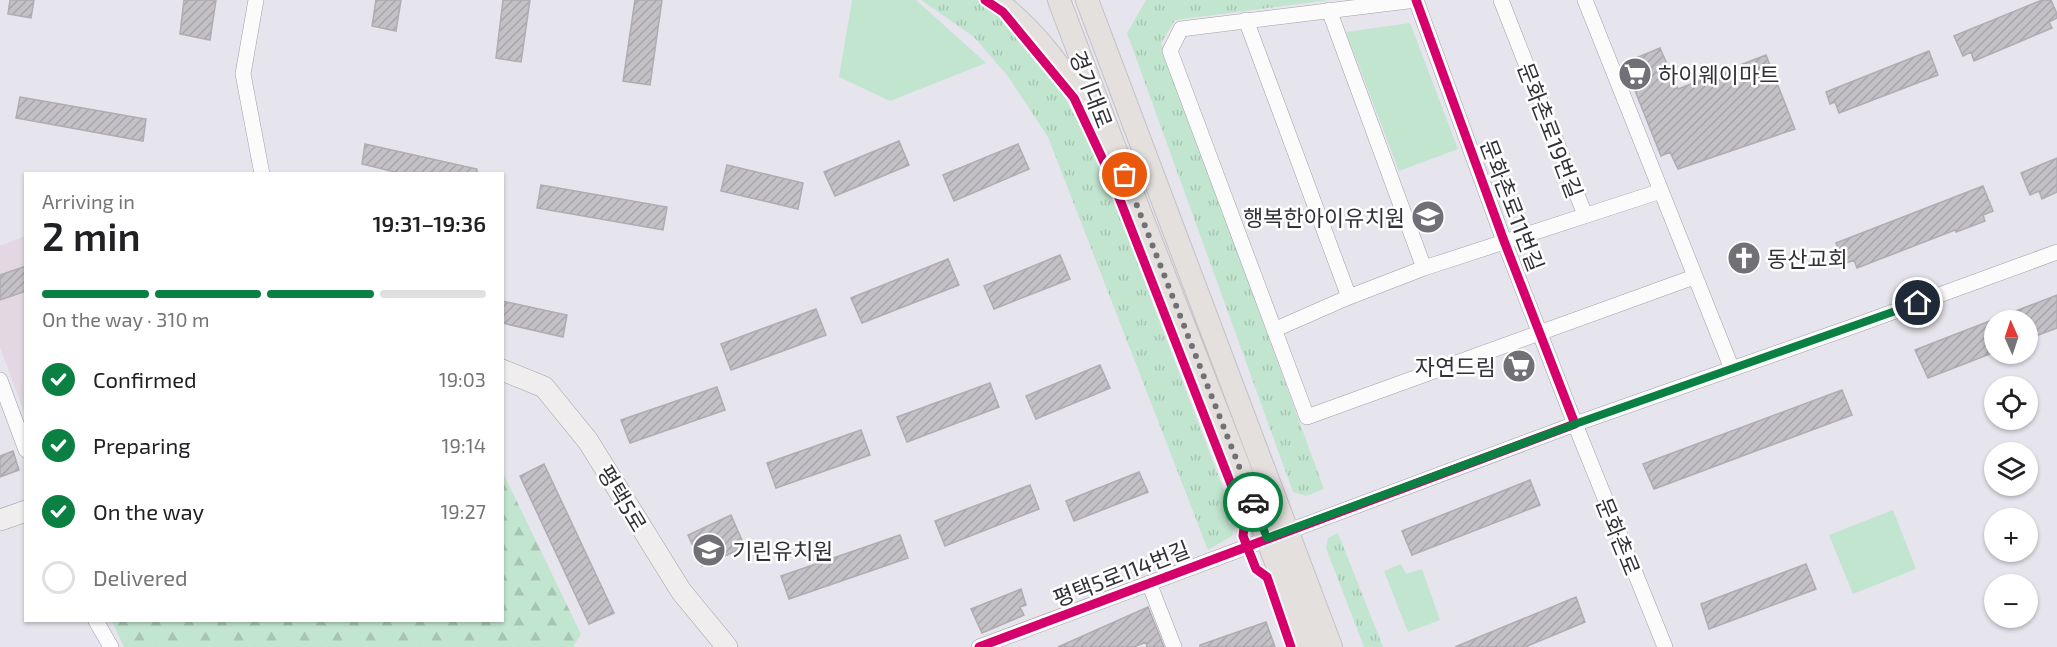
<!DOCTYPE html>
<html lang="en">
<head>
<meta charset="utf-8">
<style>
	:root { --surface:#fff; --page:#f2f2f2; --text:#202124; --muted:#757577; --line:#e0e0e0; --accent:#0b8043 }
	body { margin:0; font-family:"Exo 2","Noto Sans KR",sans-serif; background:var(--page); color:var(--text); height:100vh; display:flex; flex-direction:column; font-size:22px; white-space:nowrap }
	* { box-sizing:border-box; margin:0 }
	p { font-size:20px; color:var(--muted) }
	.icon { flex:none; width:33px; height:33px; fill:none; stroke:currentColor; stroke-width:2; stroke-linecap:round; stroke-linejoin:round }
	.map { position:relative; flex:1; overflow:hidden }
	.drawer { position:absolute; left:24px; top:172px; width:480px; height:450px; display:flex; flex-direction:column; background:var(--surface); border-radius:0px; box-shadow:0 2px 4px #0004 }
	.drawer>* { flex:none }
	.needle { width:39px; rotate:357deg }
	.controls { position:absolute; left:1984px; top:310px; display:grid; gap:12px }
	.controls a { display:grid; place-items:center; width:54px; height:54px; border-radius:50%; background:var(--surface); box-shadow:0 2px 4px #0004; font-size:30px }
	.pin { position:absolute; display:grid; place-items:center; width:51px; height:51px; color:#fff; margin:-26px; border:3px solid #fff; border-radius:50%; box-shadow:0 2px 6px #0007 }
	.courier { position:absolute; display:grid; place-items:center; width:60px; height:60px; margin:-30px; border:4px solid #0b8043; border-radius:50%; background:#fff; color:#222; box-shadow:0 2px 8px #0007 }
	.headline em { font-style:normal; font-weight:600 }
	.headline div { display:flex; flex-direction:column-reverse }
	.headline { display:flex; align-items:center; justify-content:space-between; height:102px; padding:0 18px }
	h1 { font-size:39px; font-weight:600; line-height:45px }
	.bar { display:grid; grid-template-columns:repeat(4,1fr); gap:9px 6px; align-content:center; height:72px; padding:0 18px }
	.bar i { height:8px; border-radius:4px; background:var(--line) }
	.bar .selected { background:var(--accent) }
	.bar p { grid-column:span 4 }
	ol { padding:0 18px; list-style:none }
	li { display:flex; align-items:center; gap:18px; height:66px }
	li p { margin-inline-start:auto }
	li .icon { padding:6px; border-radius:50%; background:var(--accent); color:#fff; stroke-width:4 }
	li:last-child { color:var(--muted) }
	li i { width:33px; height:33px; border:3px solid var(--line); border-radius:50% }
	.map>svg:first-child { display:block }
	.education { fill:#e3d7e1 }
	.grass { fill:url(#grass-tufts) }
	.forest { fill:url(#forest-firs) }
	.park { fill:#c2e5cf }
	.building { fill:url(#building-hatch); stroke:#afacb2; stroke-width:1.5 }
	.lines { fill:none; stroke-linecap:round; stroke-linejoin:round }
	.street-casing { stroke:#a2a0a6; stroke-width:16 }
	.secondary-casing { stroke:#a2a0a6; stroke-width:22 }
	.primary-casing { stroke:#c2c1c5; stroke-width:24 }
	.street { stroke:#fbfbfc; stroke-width:15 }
	.secondary { stroke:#efeded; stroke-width:21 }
	.primary { stroke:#e4e0dd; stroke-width:22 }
	.cycleway-casing { stroke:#fff; stroke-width:13 }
	.cycleway { stroke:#d6006c; stroke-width:9 }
	.done { stroke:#727077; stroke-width:6; stroke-dasharray:0 10.8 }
	.route { stroke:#0b8043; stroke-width:8 }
	.labels { text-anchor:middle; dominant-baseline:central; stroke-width:5; stroke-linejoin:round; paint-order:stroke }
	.poi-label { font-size:22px; fill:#333138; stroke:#fff; text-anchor:start }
	.street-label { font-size:22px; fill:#333138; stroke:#fff }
</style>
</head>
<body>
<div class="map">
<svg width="2057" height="647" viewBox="0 0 2057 647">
	<defs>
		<pattern id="grass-tufts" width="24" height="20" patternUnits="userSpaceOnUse" patternTransform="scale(1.5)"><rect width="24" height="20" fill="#c2e5cf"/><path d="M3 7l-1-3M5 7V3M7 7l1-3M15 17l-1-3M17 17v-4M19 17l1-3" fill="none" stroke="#a7c5b2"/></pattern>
		<pattern id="forest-firs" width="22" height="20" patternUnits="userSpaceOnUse" patternTransform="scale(1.5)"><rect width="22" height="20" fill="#c2e5cf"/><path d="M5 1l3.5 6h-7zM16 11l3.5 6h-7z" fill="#a7c5b2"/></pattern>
		<pattern id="building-hatch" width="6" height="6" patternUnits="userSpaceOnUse" patternTransform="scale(1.5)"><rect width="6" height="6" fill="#c3c0c6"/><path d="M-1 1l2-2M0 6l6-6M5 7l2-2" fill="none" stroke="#a8a5ab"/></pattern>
	</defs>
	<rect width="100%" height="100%" fill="#e6e4ec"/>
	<path class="education" d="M 25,236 L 25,414 L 0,347 L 0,246 Z"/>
	<path class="grass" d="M 921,0 L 977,0 L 989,8 L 1024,44 L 1063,94 L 1089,144 L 1126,233 L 1236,522 L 1232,536 L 1208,550 L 1048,137 L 1007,75 L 974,37 Z
		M 1146,0 L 1329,0 L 1175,20 L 1161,43 L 1324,489 L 1306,496 L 1293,492 L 1127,33 Z
		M 1338,533 L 1383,647 L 1364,647 L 1326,548 L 1328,538 Z"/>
	<path class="forest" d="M 503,473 L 581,634 L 573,647 L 124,647 L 112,621 L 502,621 Z"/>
	<path class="park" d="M 852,0 L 916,0 L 986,63 L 890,101 L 839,77 Z
		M 1410,23 L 1458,149 L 1399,171 L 1346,32 Z
		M 1893,510 L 1916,569 L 1853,594 L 1829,535 Z
		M 1401,564 L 1406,574 L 1422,569 L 1440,620 L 1408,632 L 1384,571 Z"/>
	<path class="building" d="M 10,0 L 34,0 L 31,18 L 8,14 Z
		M 184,0 L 216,0 L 210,40 L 180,34 Z
		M 376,0 L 401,0 L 396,31 L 372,26 Z
		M 503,0 L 530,0 L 521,62 L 496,58 Z
		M 635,0 L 662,0 L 650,85 L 623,81 Z
		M 2042,0 L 2051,0 L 2057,14 L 2057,18 L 2049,22 L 2052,28 L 1974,61 L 1971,52 L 1963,56 L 1954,36 Z
		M 1660,48 L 1678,89 L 1766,55 L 1795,129 L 1678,169 L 1670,152 L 1661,156 L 1624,63 Z
		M 1929,51 L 1938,75 L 1839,113 L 1835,102 L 1830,104 L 1826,92 Z
		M 20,97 L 146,119 L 143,141 L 16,118 Z
		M 899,141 L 909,165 L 835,196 L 824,172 Z
		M 365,144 L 477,169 L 477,174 L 403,174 L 362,164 Z
		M 1018,144 L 1029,169 L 954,201 L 943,175 Z
		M 2057,158 L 2057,192 L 2042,199 L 2039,191 L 2030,195 L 2021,173 Z
		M 727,165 L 803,183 L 798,209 L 721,191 Z
		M 541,185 L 667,207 L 663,230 L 537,208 Z
		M 1983,186 L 1993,211 L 1983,215 L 1985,221 L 1956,232 L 1955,230 L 1857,268 L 1854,260 L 1844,264 L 1836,243 Z
		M 1060,255 L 1070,279 L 994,309 L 984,286 Z
		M 948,259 L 959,285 L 862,323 L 851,298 Z
		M 26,266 L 26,291 L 0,300 L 0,275 Z
		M 2057,295 L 2057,328 L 2028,339 L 2028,321 L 1995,321 L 1995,352 L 1928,378 L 1915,350 Z
		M 502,301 L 567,315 L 563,337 L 502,323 Z
		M 816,309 L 826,335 L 731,370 L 721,344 Z
		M 1100,365 L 1110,388 L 1036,419 L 1026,396 Z
		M 990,383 L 999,407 L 907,442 L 897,417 Z
		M 717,387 L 725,410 L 630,443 L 621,420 Z
		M 1842,390 L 1852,415 L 1654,489 L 1643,464 Z
		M 861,430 L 870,455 L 776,488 L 767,463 Z
		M 13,451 L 19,470 L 0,477 L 0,456 Z
		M 544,464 L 614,613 L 589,624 L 520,476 Z
		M 1139,472 L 1148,492 L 1074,521 L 1066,501 Z
		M 1530,480 L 1540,505 L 1412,555 L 1402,531 Z
		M 1030,485 L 1039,509 L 945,546 L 935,521 Z
		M 731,515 L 745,547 L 702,566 L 688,535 Z
		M 900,535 L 908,558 L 789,599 L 781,576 Z
		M 1806,564 L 1816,589 L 1709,629 L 1701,604 Z
		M 1021,589 L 1026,605 L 1020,607 L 1024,615 L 982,633 L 971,609 Z
		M 1576,597 L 1585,622 L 1525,647 L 1455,647 Z
		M 1148,607 L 1164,647 L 1147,647 L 1146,642 L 1134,647 L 1058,647 Z
		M 1266,622 L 1275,647 L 1200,647 L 1200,645 Z"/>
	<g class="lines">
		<defs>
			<path id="street" d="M 256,0 L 243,74 L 262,174
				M 1416,0 L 1181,29 L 1170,51 L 1307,417 L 1694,277
				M 1501,0 L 1585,215
				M 1585,0 L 1732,369
				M 1329,10 L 1424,268
				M 1246,20 L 1349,297
				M 1276,329 L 1349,297 L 1424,268 L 1661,191
				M 0,380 L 26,450
				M 1149,583 L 1174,647
				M 96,621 L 111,647
				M 979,647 L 1575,424 L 1504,241 L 1416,0
				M 1665,647 L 1575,424 L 1857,325 L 2057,252"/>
			<path id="secondary" d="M 502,370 L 544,387 L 588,441 L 681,591 L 727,647
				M 0,520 L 26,511"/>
			<path id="primary" d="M 995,0 C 1035,30 1069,75 1092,119
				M 1059,0 L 1111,138 L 1309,647
				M 1087,0 L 1331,647"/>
		</defs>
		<use href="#street" class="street-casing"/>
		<use href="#secondary" class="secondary-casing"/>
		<use href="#primary" class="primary-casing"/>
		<use href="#street" class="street"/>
		<use href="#secondary" class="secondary"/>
		<use href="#primary" class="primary"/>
		<defs>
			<path id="cycleway" d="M 985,0 L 1003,12 L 1074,98 L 1111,177 L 1245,520 L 1243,536 L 1256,569 L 1267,577 L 1291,647
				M 979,647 L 1575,424 L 1504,241 L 1416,0"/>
		</defs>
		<use href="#cycleway" class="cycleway-casing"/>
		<use href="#cycleway" class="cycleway"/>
	</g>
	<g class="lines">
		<path class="done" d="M 1125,175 L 1253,502"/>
		<path class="route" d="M 1253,502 L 1267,538 L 1575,424 L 1918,303"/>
	</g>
	<defs>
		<symbol id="supermarket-disc" viewBox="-11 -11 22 22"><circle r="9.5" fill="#727077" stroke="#fff"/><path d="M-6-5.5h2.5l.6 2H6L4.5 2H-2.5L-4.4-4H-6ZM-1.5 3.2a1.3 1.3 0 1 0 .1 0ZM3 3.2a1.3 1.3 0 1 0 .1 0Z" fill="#fff"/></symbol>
		<symbol id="school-disc" viewBox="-11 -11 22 22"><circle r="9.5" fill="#727077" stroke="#fff"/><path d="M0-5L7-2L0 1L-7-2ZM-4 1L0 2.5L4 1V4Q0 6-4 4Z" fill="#fff"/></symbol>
		<symbol id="church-disc" viewBox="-11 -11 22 22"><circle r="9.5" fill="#727077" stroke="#fff"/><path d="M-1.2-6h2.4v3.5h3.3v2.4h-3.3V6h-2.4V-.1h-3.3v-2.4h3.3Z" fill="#fff"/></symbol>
	</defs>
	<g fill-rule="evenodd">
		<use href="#supermarket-disc" x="1616" y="55" width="38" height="38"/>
		<use href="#school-disc" x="1409" y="198" width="38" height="38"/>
		<use href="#church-disc" x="1725" y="239" width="38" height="38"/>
		<use href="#supermarket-disc" x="1500" y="347" width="38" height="38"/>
		<use href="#school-disc" x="690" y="531" width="38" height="38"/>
	</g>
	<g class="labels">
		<g class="poi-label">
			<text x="1658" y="74">하이웨이마트</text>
			<text x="1405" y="217" text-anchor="end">행복한아이유치원</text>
			<text x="1767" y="258">동산교회</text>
			<text x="1496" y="366" text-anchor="end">자연드림</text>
			<text x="732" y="550">기린유치원</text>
		</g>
		<g class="street-label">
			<text transform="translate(1092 89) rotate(69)">경기대로</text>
			<text transform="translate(1551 130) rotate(69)">문화촌로19번길</text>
			<text transform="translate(1513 205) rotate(69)">문화촌로11번길</text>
			<text transform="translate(623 498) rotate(59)">평택5로</text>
			<text transform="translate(1619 536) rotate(68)">문화촌로</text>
			<text transform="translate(1121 573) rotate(-21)">평택5로114번길</text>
		</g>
	</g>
</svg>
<div class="controls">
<a><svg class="needle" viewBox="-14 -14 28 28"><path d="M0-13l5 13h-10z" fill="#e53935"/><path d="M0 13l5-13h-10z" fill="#757577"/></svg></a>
<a><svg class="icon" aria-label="locate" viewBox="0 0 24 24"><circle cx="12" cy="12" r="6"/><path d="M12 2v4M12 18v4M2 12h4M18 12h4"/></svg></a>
<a><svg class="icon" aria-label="layers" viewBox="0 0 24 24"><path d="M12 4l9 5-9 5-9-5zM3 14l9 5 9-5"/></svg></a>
<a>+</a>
<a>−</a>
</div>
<div class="pin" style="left:1125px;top:175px;background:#ea580c"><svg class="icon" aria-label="bag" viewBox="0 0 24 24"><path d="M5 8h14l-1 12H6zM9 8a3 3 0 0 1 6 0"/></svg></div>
<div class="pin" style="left:1918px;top:303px;background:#1f2937"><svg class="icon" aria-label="home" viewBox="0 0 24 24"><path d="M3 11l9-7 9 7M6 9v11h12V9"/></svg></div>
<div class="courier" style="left:1253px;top:502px"><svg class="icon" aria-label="car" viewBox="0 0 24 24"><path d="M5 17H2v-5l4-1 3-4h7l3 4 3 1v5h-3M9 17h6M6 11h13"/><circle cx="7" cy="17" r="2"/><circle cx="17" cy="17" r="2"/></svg></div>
<section class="drawer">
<div class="headline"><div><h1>2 min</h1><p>Arriving in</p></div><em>19:31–19:36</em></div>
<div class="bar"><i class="selected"></i><i class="selected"></i><i class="selected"></i><i></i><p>On the way · 310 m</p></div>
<ol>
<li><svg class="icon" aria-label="check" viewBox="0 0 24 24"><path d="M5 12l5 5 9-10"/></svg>Confirmed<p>19:03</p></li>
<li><svg class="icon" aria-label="check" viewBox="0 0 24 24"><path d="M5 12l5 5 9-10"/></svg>Preparing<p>19:14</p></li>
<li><svg class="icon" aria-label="check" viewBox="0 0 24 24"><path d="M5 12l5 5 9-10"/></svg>On the way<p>19:27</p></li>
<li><i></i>Delivered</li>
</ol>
</section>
</div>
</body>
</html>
